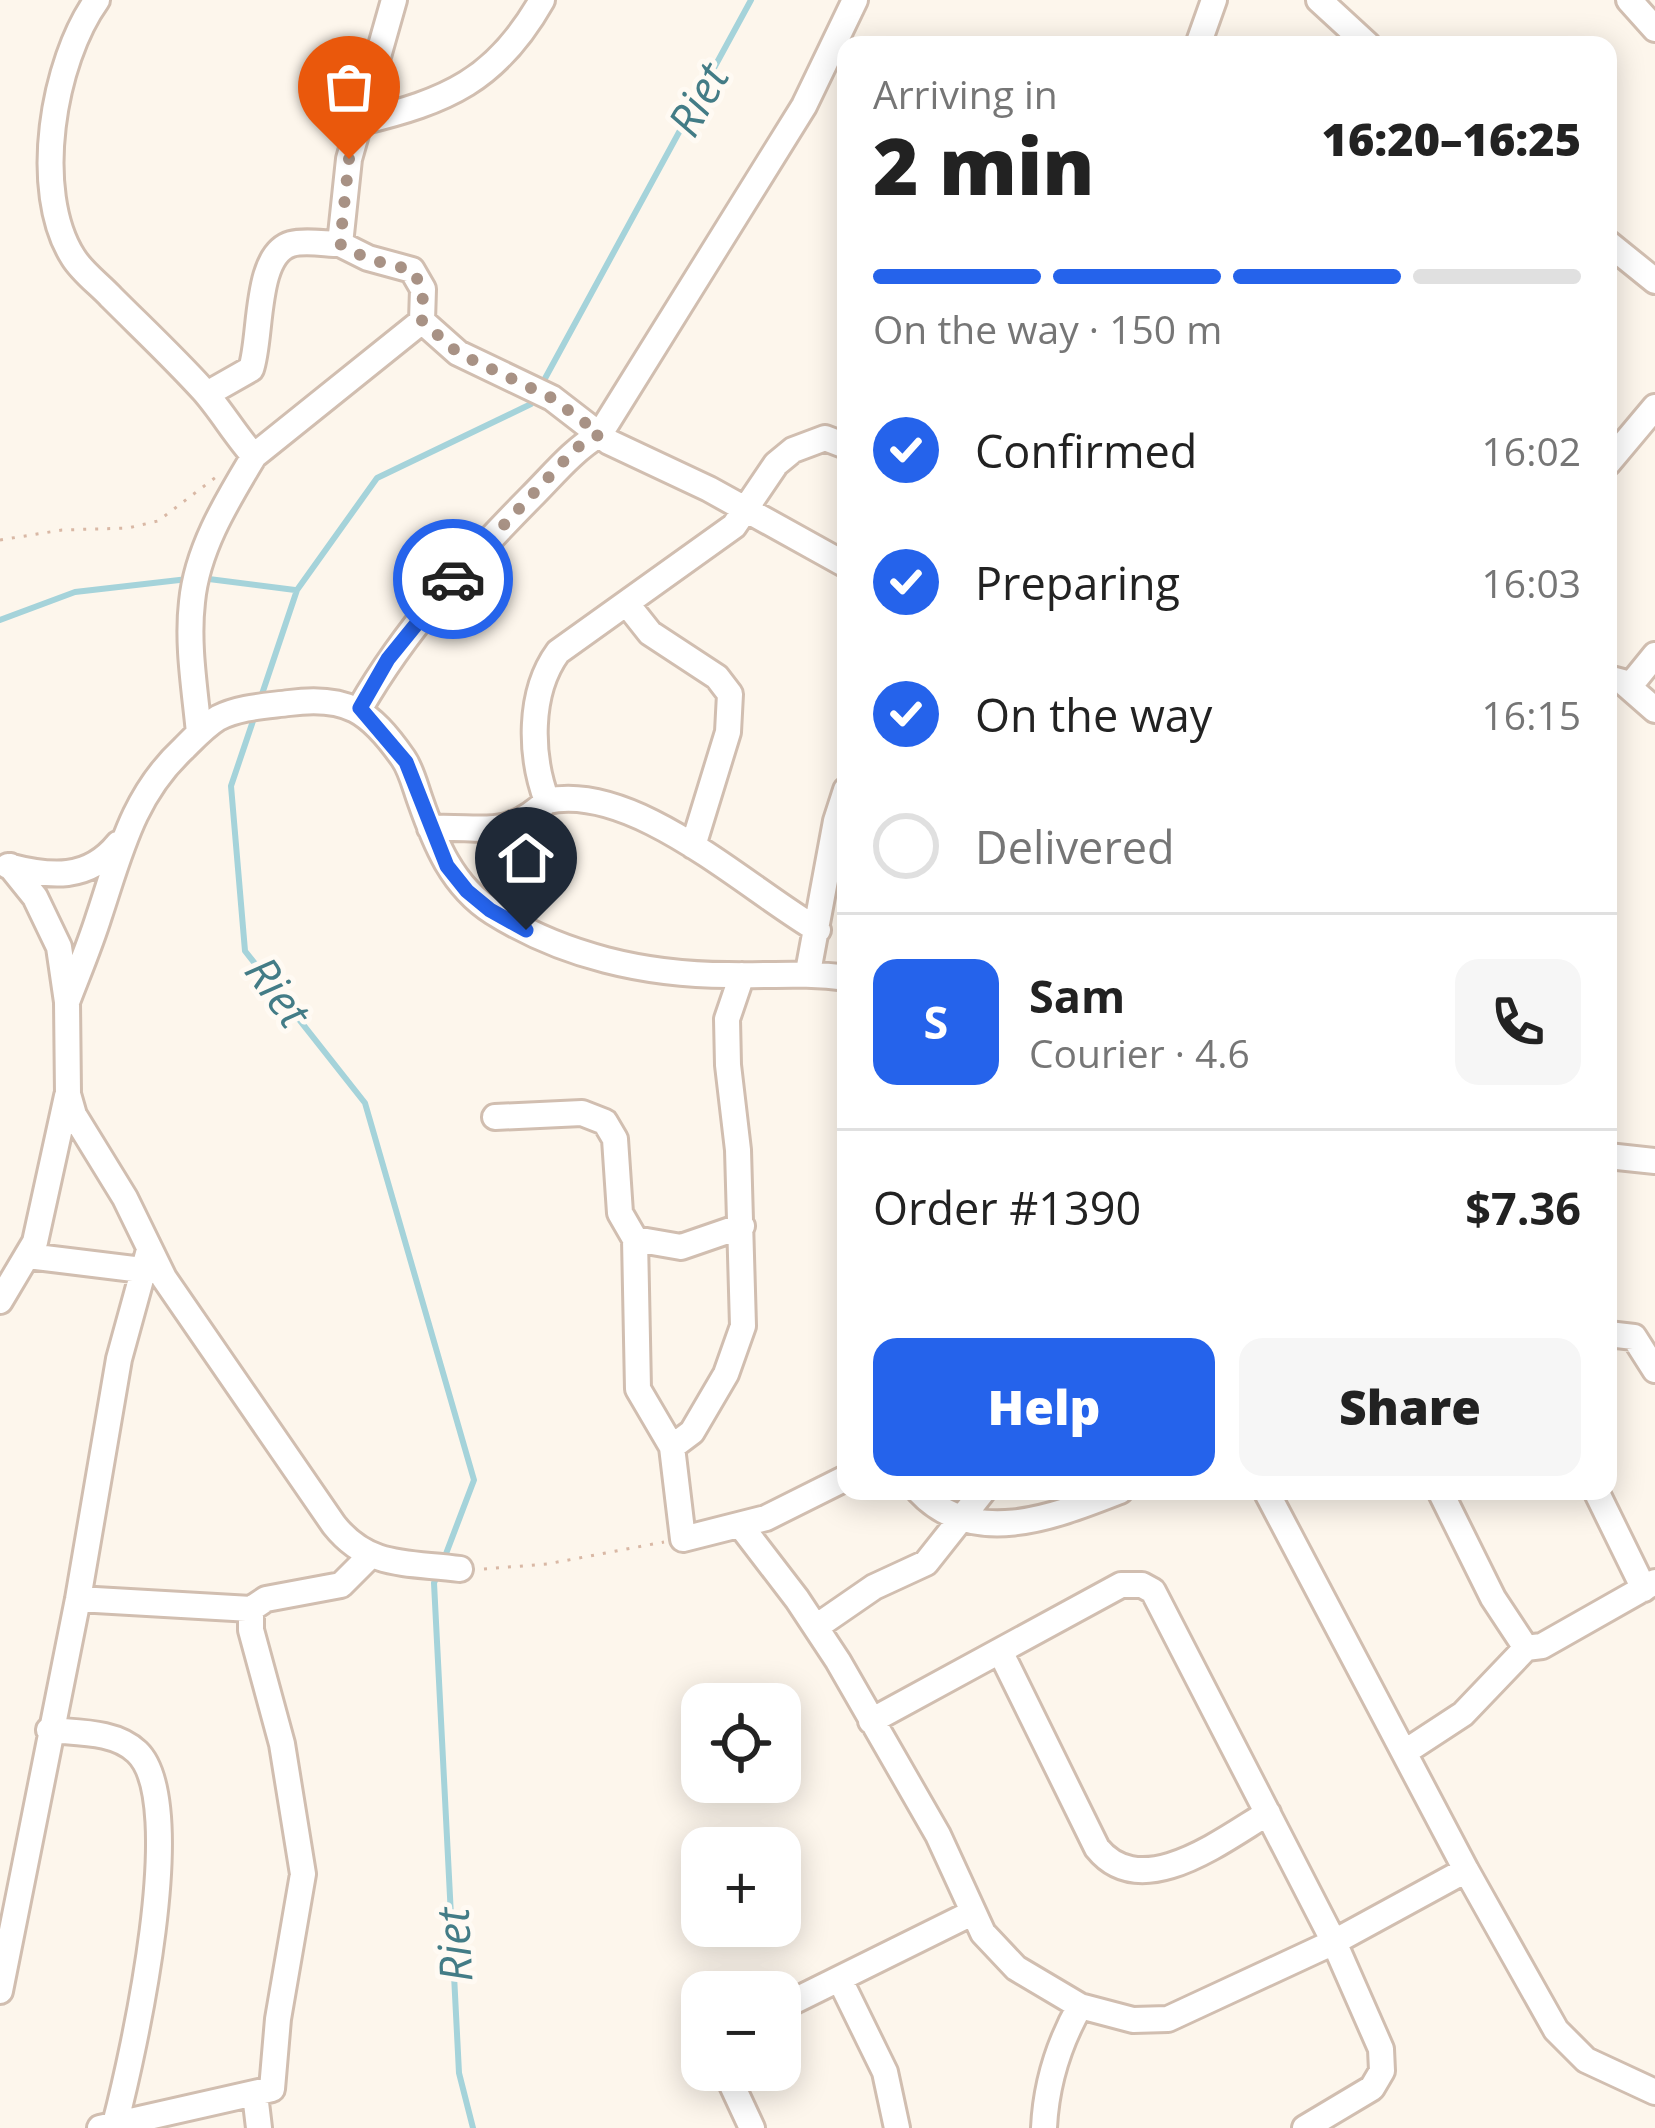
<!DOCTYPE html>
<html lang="en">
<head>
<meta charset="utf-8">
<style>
	:root { --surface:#fff; --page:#f6f6f6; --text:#222; --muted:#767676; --line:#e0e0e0; --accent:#2563eb }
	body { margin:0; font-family:"Open Sans",sans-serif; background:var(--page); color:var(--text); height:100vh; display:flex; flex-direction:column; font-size:45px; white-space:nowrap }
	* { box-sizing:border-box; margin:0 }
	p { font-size:39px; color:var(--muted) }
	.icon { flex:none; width:66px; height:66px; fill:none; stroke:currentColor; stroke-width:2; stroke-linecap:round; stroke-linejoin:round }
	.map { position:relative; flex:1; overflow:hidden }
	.panel { position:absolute; left:837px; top:36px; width:780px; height:1464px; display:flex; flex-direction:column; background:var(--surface); border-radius:24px; box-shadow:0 6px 30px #0003 }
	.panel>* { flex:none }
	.buttons { position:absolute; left:681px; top:1683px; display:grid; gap:24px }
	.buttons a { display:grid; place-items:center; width:120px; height:120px; border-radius:24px; background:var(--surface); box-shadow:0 6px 30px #0003; font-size:60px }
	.pin { position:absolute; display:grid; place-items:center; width:102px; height:102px; color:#fff; margin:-123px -51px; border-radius:50% 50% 50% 0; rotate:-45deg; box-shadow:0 0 12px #0007 }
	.pin .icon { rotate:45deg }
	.courier { position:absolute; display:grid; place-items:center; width:120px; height:120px; margin:-60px; border:9px solid #2563eb; border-radius:50%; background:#fff; color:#222; box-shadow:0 3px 15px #0007 }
	.head em { font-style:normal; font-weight:800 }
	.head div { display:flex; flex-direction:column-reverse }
	.head { display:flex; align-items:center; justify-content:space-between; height:204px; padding:0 36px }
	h1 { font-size:78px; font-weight:800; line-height:90px }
	.bar { display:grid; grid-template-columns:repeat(4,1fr); gap:18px 12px; align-content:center; height:144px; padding:0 36px }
	.bar i { height:15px; border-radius:9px; background:var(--line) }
	.bar .selected { background:var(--accent) }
	.bar p { grid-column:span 4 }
	.line { display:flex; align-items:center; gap:30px; padding:0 36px; border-top:3px solid var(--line) }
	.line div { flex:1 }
	.round { display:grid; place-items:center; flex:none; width:126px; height:126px; border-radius:24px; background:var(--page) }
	ol { padding:0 36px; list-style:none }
	li { display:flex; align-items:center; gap:36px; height:132px }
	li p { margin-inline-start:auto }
	li .icon { padding:12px; border-radius:50%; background:var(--accent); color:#fff; stroke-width:4 }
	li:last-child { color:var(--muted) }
	li i { width:66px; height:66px; border:6px solid var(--line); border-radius:50% }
	.action { display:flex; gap:24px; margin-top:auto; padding:24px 36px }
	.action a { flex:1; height:138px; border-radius:24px; background:var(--accent); color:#fff; font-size:48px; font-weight:800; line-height:138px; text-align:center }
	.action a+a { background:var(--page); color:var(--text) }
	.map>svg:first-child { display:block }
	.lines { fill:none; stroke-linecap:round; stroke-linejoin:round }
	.stream { stroke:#a5d3da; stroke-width:6 }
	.minor-casing { stroke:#d1beb0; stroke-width:30 }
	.path { stroke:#d9b8a5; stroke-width:3; stroke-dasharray:3 9; stroke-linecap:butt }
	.minor { stroke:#fff; stroke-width:24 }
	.done { stroke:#a89285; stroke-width:12; stroke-dasharray:0 21.6 }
	.route { stroke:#2563eb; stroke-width:15 }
	.labels { text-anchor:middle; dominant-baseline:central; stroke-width:10; stroke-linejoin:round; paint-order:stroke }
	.water-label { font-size:45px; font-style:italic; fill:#437c86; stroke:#fffaf3 }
</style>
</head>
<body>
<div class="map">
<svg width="1655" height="2128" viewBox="0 0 1655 2128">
	<rect width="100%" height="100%" fill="#fdf6ec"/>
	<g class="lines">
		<path class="stream" d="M 542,384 L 751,0
			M 201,578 L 295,590
			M 0,620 L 75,592 L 188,579
			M 261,697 L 297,590 L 377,478 L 531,404 L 536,396
			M 255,715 L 231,786 L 245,951 L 365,1103 L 474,1480 L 444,1559
			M 439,1571 L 434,1583 L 459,2073 L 473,2128"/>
		<defs>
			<path id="minor" d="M 97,0 C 53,61 31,191 73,257 C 82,272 99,284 111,297 C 142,328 174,358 203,390 C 221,410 235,435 254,456 C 227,501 197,549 192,602 C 187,645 195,690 199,733
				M 394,0 L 349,159 L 340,244 L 368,258 L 412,270 L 423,289 L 422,321 L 458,353 L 552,398 L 609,442 L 709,489 L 846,565
				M 1319,0 L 1368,45
				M 1629,0 L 1655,29
				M 1198,45 L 1214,0
				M 361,122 C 447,101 496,81 542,0
				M 1608,243 L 1655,281
				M 207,394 L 251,369 C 262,338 254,255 291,244 C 305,240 326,244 340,244
				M 254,456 L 422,321
				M 1608,463 L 1655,407
				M 627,604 L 650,633 L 717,677 L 730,694 L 728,732 L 693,846
				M 1608,678 L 1623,682 L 1655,710
				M 1629,687 L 1655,655
				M 360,708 C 406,628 466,563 531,497 C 554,474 572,451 600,434 L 804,106 L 855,0
				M 547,801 C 530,756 528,693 558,652 L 734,526 L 776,464 L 793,450 L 825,438 L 846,446
				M 430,828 C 481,825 505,841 547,801 C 634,782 746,888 818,930
				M 8,866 C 50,877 88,881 118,844
				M 10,866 L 35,897 L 59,947 L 67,1002 L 68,1094 L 74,1115 L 125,1198 L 164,1278 L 334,1525 C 369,1569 409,1562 460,1569
				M 808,972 L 836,821 L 846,790
				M 742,975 L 727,1019 L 728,1065 L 738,1150 L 743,1326 L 726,1374 L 692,1432 L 672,1447 L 683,1539 L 766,1518 L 846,1478
				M 67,1002 C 78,973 90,945 99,916 C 120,853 133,795 184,748 C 194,738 205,726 218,718 C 239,707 266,706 289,703 C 347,695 370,711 403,758 C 411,769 415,786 420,800 C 435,843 452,886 493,912 C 563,956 646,975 728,975 C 768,976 806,972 846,978
				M 495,1117 L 582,1113 L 605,1122 L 615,1139 L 620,1213 L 635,1239 L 638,1389 L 672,1447
				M 1608,1156 L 1655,1161
				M 635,1239 L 681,1247 L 742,1226
				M 28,1256 L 142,1270
				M 0,1301 L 35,1242 L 67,1096
				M 1608,1334 L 1634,1337 L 1655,1370
				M 919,1491 C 974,1550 1058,1515 1120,1491
				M 1266,1491 L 1466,1870 L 1556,2030 L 1586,2060 L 1655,2092
				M 1440,1491 L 1493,1598 L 1526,1648
				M 1596,1491 L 1644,1589
				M 741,1526 L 797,1599 L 838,1661 L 938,1835 L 983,1933 L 1016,1968 L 1080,2006 L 1133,2020 L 1168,2019 L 1334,1942 L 1466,1870
				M 78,1599 L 251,1609
				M 816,1627 L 874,1587 L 926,1563 L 983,1491
				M 1000,1651 L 1097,1848 C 1142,1904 1224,1839 1268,1813
				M 871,1721 L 1121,1585 L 1142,1585 L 1153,1591 L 1334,1942 L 1381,2049 L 1382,2071 L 1372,2088 L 1305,2128
				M 49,1730 C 78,1733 115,1731 137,1752 C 190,1802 133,2055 115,2124
				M 1405,1752 L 1463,1714 L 1526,1648 L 1542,1646 L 1655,1582
				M 840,1980 L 885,2072 L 897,2128
				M 0,1991 L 78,1599 L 119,1359 L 149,1250
				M 780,2008 L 972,1913
				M 725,2070 L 752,2128
				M 255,2094 L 259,2128
				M 100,2128 L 272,2089 L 278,2019 L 303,1874 L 282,1744 L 251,1630 L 251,1609 L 266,1599 L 341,1585 L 370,1556
				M 1044,2128 C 1046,2085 1059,2043 1080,2006"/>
		</defs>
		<use href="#minor" class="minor-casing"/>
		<path class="path" d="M 0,540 L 62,530 L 128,528 L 158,521 L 216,477
			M 484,1569 L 547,1564 L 664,1542"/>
		<use href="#minor" class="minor"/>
	</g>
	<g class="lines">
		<path class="done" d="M 349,159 L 340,244 L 368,259 L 412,270 L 423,289 L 422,321 L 458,353 L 552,398 L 600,434 L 576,448 L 453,579"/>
		<path class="route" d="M 453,579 L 388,659 L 360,708 L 406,762 L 447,866 L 467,891 L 490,910 L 526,930"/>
	</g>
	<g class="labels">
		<g class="water-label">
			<text transform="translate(697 99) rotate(-61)">Riet</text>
			<text transform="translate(279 991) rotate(54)">Riet</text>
			<text transform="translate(453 1945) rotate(-93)">Riet</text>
		</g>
	</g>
</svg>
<div class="buttons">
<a><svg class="icon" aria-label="locate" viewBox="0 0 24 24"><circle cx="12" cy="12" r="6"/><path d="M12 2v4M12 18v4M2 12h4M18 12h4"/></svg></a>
<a>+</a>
<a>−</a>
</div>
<div class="pin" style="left:349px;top:159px;background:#ea580c"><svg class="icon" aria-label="bag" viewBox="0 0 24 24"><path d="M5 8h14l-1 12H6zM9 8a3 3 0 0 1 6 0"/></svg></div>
<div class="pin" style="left:526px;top:930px;background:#1f2937"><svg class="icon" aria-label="home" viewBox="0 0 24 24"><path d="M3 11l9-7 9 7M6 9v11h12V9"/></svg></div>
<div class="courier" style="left:453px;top:579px"><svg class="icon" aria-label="car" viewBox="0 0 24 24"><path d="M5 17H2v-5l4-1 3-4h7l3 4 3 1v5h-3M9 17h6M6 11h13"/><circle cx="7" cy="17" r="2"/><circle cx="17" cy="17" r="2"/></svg></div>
<section class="panel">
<div class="head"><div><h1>2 min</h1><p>Arriving in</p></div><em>16:20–16:25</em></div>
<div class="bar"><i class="selected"></i><i class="selected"></i><i class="selected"></i><i></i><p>On the way · 150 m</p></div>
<ol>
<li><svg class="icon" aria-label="check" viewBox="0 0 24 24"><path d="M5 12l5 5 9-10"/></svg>Confirmed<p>16:02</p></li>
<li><svg class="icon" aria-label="check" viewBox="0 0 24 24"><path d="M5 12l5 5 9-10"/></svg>Preparing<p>16:03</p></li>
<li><svg class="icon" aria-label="check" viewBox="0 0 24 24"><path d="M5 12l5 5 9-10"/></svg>On the way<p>16:15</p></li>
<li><i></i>Delivered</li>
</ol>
<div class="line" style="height:216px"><b class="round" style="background:var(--accent);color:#fff">S</b><div><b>Sam</b><p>Courier · 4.6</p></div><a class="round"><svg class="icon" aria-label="phone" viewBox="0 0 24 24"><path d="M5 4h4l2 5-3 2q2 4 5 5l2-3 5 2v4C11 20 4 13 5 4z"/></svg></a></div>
<div class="line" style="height:156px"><div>Order #1390</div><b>$7.36</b></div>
<div class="action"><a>Help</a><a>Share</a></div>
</section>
</div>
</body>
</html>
